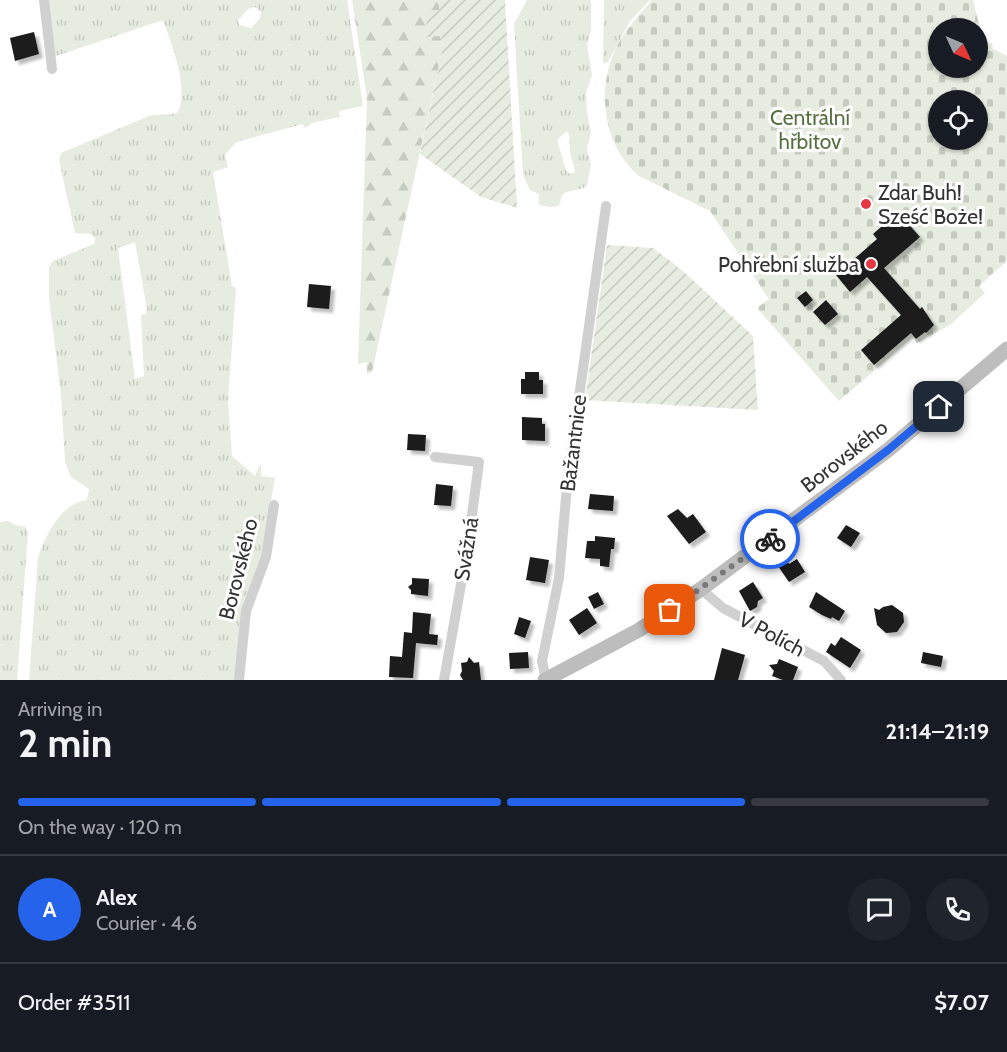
<!DOCTYPE html>
<html lang="en">
<head>
<meta charset="utf-8">
<style>
	:root { --surface:#171b24; --page:#20242c; --text:#f1f3f6; --muted:#9ea1a6; --line:#363941; --accent:#2563eb }
	body { margin:0; font-family:Cabin,sans-serif; background:var(--page); color:var(--text); height:100vh; display:flex; flex-direction:column; font-size:22px; white-space:nowrap }
	* { box-sizing:border-box; margin:0 }
	p { font-size:20px; color:var(--muted) }
	.icon { flex:none; width:33px; height:33px; fill:none; stroke:currentColor; stroke-width:2; stroke-linecap:round; stroke-linejoin:round }
	.map { position:relative; height:680px; overflow:hidden }
	.side { display:flex; flex-direction:column; background:var(--surface); flex:1 }
	.side>* { flex:none }
	.needle { width:39px; rotate:134deg }
	.fabs { position:absolute; left:928px; top:18px; display:grid; gap:12px }
	.fabs a { display:grid; place-items:center; width:60px; height:60px; border-radius:50%; background:var(--surface); box-shadow:0 2px 4px #0004; font-size:30px }
	.pin { position:absolute; display:grid; place-items:center; width:51px; height:51px; color:#fff; margin:-26px; border-radius:12px; box-shadow:0 3px 9px #0006 }
	.courier { position:absolute; display:grid; place-items:center; width:60px; height:60px; margin:-30px; border:4px solid #2563eb; border-radius:50%; background:#fff; color:#222; box-shadow:0 2px 8px #0007 }
	.headline em { font-style:normal; font-weight:700 }
	.headline div { display:flex; flex-direction:column-reverse }
	.headline { display:flex; align-items:center; justify-content:space-between; height:102px; padding:0 18px }
	h1 { font-size:39px; font-weight:700; line-height:45px }
	.bar { display:grid; grid-template-columns:repeat(4,1fr); gap:9px 6px; align-content:center; height:72px; padding:0 18px }
	.bar i { height:8px; border-radius:4px; background:var(--line) }
	.bar .current { background:var(--accent) }
	.bar p { grid-column:span 4 }
	.line { display:flex; align-items:center; gap:15px; padding:0 18px; border-top:2px solid var(--line) }
	.line div { flex:1 }
	.round { display:grid; place-items:center; flex:none; width:63px; height:63px; border-radius:32px; background:var(--page) }
	.map>svg:first-child { display:block }
	.grass { fill:url(#grass-tufts); fill-rule:evenodd }
	.forest { fill:url(#forest-firs) }
	.cemetery { fill:url(#cemetery-stones); fill-rule:evenodd }
	.garden { fill:url(#garden-furrows) }
	.building { fill:#1a1a1a; filter:url(#shadow) }
	.lines { fill:none; stroke-linecap:round; stroke-linejoin:round }
	.street { stroke:#d0d0d0; stroke-width:10 }
	.secondary { stroke:#bdbdbd; stroke-width:15 }
	.done { stroke:#7a7a7a; stroke-width:6; stroke-dasharray:0 10.8 }
	.route { stroke:#2563eb; stroke-width:8 }
	.poi-dot { fill:#e63946; stroke:#fff; stroke-width:2 }
	.labels { text-anchor:middle; dominant-baseline:central; stroke-width:6; stroke-linejoin:round; paint-order:stroke }
	.park-label { font-size:21px; fill:#56703f; stroke:#fff }
	.poi-label { font-size:21px; fill:#333; stroke:#fff; text-anchor:start }
	.street-label { font-size:21px; fill:#333; stroke:#fff }
</style>
</head>
<body>
<div class="map">
<svg width="1007" height="680" viewBox="0 0 1007 680">
	<defs>
		<pattern id="grass-tufts" width="24" height="20" patternUnits="userSpaceOnUse" patternTransform="scale(1.5)"><rect width="24" height="20" fill="#e6ecdf"/><path d="M3 7l-1-3M5 7V3M7 7l1-3M15 17l-1-3M17 17v-4M19 17l1-3" fill="none" stroke="#c6cbc0"/></pattern>
		<pattern id="forest-firs" width="22" height="20" patternUnits="userSpaceOnUse" patternTransform="scale(1.5)"><rect width="22" height="20" fill="#e6ecdf"/><path d="M5 1l3.5 6h-7zM16 11l3.5 6h-7z" fill="#c6cbc0"/></pattern>
		<pattern id="cemetery-stones" width="16" height="16" patternUnits="userSpaceOnUse" patternTransform="scale(1.5)"><rect width="16" height="16" fill="#e6ecdf"/><path d="M2 7V4a2 2 0 0 1 4 0v3zM10 15v-3a2 2 0 0 1 4 0v3z" fill="#c6cbc0"/></pattern>
		<pattern id="garden-furrows" width="10" height="10" patternUnits="userSpaceOnUse" patternTransform="scale(1.5)"><rect width="10" height="10" fill="#e6ecdf"/><path d="M-1 1l2-2M0 10L10 0M9 11l2-2" fill="none" stroke="#c6cbc0"/></pattern>
		<filter id="shadow"><feDropShadow dx="4" dy="4" stdDeviation="1.5" flood-color="#0004"/></filter>
	</defs>
	<rect width="100%" height="100%" fill="#fff"/>
	<path class="grass" d="M 45,0 L 347,0 L 363,106 L 339,111 L 340,117 L 311,123 L 310,125 L 304,128 L 303,124 L 236,142 L 225,155 L 228,167 L 213,172 L 232,286 L 236,288 L 228,400 L 232,456 L 255,476 L 261,463 L 261,476 L 275,478 L 259,568 L 244,601 L 236,680 L 29,680 L 38,558 C 45,536 61,503 87,500 L 89,489 L 71,477 L 65,462 L 61,395 L 49,298 L 49,267 L 53,261 L 94,244 L 95,238 L 90,234 L 75,233 L 59,160 L 61,153 L 149,116 C 160,113 168,117 178,112 C 189,87 172,45 163,20 L 53,57 ZM 255,7 L 261,12 L 260,18 L 251,28 L 239,25 L 238,20 L 248,9 ZM 135,242 L 147,309 L 146,314 L 141,315 L 144,376 L 135,379 L 118,248 Z
		M 527,0 L 591,0 L 591,30 L 587,45 L 592,75 L 586,93 L 587,112 L 591,132 L 587,149 L 591,164 L 587,186 C 579,191 570,189 562,195 L 559,206 C 552,207 546,208 539,204 L 539,194 L 530,190 L 523,175 L 514,24 ZM 567,131 C 571,138 569,143 570,151 C 571,159 574,165 575,172 L 570,174 L 566,170 L 557,140 Z
		M 604,0 L 650,0 L 630,21 L 608,62 L 603,63 Z
		M 8,521 L 15,525 L 25,527 L 28,532 L 17,680 L 0,680 L 0,522 Z"/>
	<path class="forest" d="M 352,0 L 439,0 L 440,10 L 426,36 L 441,36 L 442,51 L 372,372 L 367,374 L 367,362 L 358,364 L 367,98 Z"/>
	<path class="cemetery" d="M 652,0 L 973,0 L 984,44 L 992,43 L 993,49 L 1007,56 L 1007,261 L 979,286 L 985,293 L 950,325 L 917,343 L 912,338 L 839,401 L 757,308 L 769,299 L 710,211 L 639,176 C 601,143 596,86 618,44 C 627,28 640,14 652,0 ZM 939,28 L 978,28 L 978,68 L 939,68 ZM 939,100 L 978,100 L 978,140 L 939,140 Z"/>
	<path class="garden" d="M 439,0 L 505,0 L 517,208 L 481,197 L 420,154 L 442,51 L 441,36 L 426,37 L 427,11 L 439,10 Z
		M 607,245 L 653,248 L 683,271 L 753,336 L 758,410 L 585,400 Z"/>
	<path class="building" d="M 34,32 L 39,54 L 15,61 L 10,38 Z
		M 898,212 L 920,237 L 884,268 L 920,309 L 922,307 L 934,325 L 926,333 L 925,332 L 916,339 L 911,333 L 874,365 L 861,350 L 901,315 L 867,277 L 850,292 L 836,275 L 877,239 L 873,234 Z
		M 309,284 L 331,286 L 329,309 L 307,307 Z
		M 806,291 L 813,300 L 805,307 L 797,298 Z
		M 826,300 L 838,314 L 825,325 L 813,312 Z
		M 525,372 L 539,372 L 539,380 L 543,380 L 543,394 L 521,394 L 521,379 L 525,379 Z
		M 522,417 L 542,418 L 542,424 L 545,424 L 545,441 L 522,440 Z
		M 408,434 L 426,435 L 425,451 L 407,450 Z
		M 436,484 L 453,486 L 451,506 L 434,505 Z
		M 590,494 L 614,496 L 613,511 L 588,509 Z
		M 678,509 L 687,518 L 693,514 L 706,532 L 689,544 L 667,516 Z
		M 846,525 L 860,533 L 851,547 L 837,538 Z
		M 595,536 L 615,538 L 614,549 L 611,549 L 609,567 L 600,566 L 600,559 L 585,558 L 587,541 L 595,541 Z
		M 530,557 L 549,560 L 545,583 L 526,580 Z
		M 797,559 L 805,572 L 789,582 L 778,566 L 787,560 L 789,564 Z
		M 412,578 L 429,579 L 428,596 L 411,594 L 411,590 L 408,587 L 412,584 Z
		M 753,582 L 763,598 L 758,601 L 757,607 L 750,611 L 739,591 Z
		M 598,592 L 604,604 L 594,609 L 588,597 Z
		M 816,592 L 845,611 L 839,621 L 832,617 L 831,619 L 822,615 L 809,607 Z
		M 892,605 L 903,613 L 904,622 L 897,632 L 886,633 L 877,625 L 874,608 L 879,610 L 883,607 Z
		M 587,608 L 597,623 L 579,635 L 569,620 Z
		M 413,612 L 431,614 L 429,634 L 438,635 L 437,645 L 416,643 L 413,678 L 389,677 L 390,656 L 402,657 L 404,632 L 412,633 Z
		M 519,617 L 531,621 L 525,638 L 514,634 Z
		M 841,637 L 861,650 L 850,668 L 826,652 L 831,643 L 835,646 Z
		M 722,648 L 745,655 L 738,680 L 714,680 Z
		M 528,652 L 529,668 L 510,669 L 509,653 Z
		M 923,652 L 943,656 L 941,667 L 921,663 Z
		M 469,657 L 474,663 L 479,662 L 481,680 L 463,680 L 460,675 L 462,671 L 461,663 L 467,662 Z
		M 779,659 L 798,667 L 793,680 L 783,680 L 772,676 L 774,671 L 769,665 L 777,664 Z"/>
	<g class="lines">
		<path class="street" d="M 44,0 L 52,69
			M 435,457 L 479,462 L 468,545 L 444,680
			M 701,589 L 723,608 L 824,661 L 841,680
			M 239,680 L 246,611 L 266,557 L 274,505
			M 546,680 L 542,661 L 559,578 L 568,475 L 606,206"/>
		<path class="secondary" d="M 545,680 L 639,630 L 701,589 L 888,450 L 1007,349"/>
	</g>
	<g class="lines">
		<path class="done" d="M 670,610 L 770,539"/>
		<path class="route" d="M 770,539 L 888,450 L 939,407"/>
	</g>
	<g class="poi-dot">
		<circle cx="866" cy="204" r="6"/>
		<circle cx="871" cy="264" r="6"/>
	</g>
	<g class="labels">
		<g class="park-label">
			<text x="810" y="117">Centrální<tspan x="810" dy="24">hřbitov</tspan></text>
		</g>
		<g class="poi-label">
			<text x="878" y="192">Zdar Buh!<tspan x="878" dy="24">Sześć Boże!</tspan></text>
			<text x="859" y="264" text-anchor="end">Pohřební služba</text>
		</g>
		<g class="street-label">
			<text transform="translate(573 443) rotate(-83)">Bažantnice</text>
			<text transform="translate(844 456) rotate(-38)">Borovského</text>
			<text transform="translate(466 549) rotate(-81)">Svážná</text>
			<text transform="translate(238 569) rotate(-76)">Borovského</text>
			<text transform="translate(772 634) rotate(28)">V Polích</text>
		</g>
	</g>
</svg>
<div class="fabs">
<a><svg class="needle" viewBox="-14 -14 28 28"><path d="M0-13l5 13h-10z" fill="#e53935"/><path d="M0 13l5-13h-10z" fill="#9ea1a6"/></svg></a>
<a><svg class="icon" aria-label="locate" viewBox="0 0 24 24"><circle cx="12" cy="12" r="6"/><path d="M12 2v4M12 18v4M2 12h4M18 12h4"/></svg></a>
</div>
<div class="pin" style="left:670px;top:610px;background:#ea580c"><svg class="icon" aria-label="bag" viewBox="0 0 24 24"><path d="M5 8h14l-1 12H6zM9 8a3 3 0 0 1 6 0"/></svg></div>
<div class="pin" style="left:939px;top:407px;background:#1f2937"><svg class="icon" aria-label="home" viewBox="0 0 24 24"><path d="M3 11l9-7 9 7M6 9v11h12V9"/></svg></div>
<div class="courier" style="left:770px;top:539px"><svg class="icon" aria-label="bike" viewBox="0 0 24 24"><circle cx="6" cy="16" r="4"/><circle cx="18" cy="16" r="4"/><path d="M6 16l4-8h5l3 8M10 8l3 8H6M13 5h3"/></svg></div>
</div>
<section class="side">
<div class="headline"><div><h1>2 min</h1><p>Arriving in</p></div><em>21:14–21:19</em></div>
<div class="bar"><i class="current"></i><i class="current"></i><i class="current"></i><i></i><p>On the way · 120 m</p></div>
<div class="line" style="height:108px"><b class="round" style="background:var(--accent);color:#fff">A</b><div><b>Alex</b><p>Courier · 4.6</p></div><a class="round"><svg class="icon" aria-label="chat" viewBox="0 0 24 24"><path d="M4 5h16v11H9l-5 4z"/></svg></a><a class="round"><svg class="icon" aria-label="phone" viewBox="0 0 24 24"><path d="M5 4h4l2 5-3 2q2 4 5 5l2-3 5 2v4C11 20 4 13 5 4z"/></svg></a></div>
<div class="line" style="height:78px"><div>Order #3511</div><b>$7.07</b></div>
</section>
</body>
</html>
